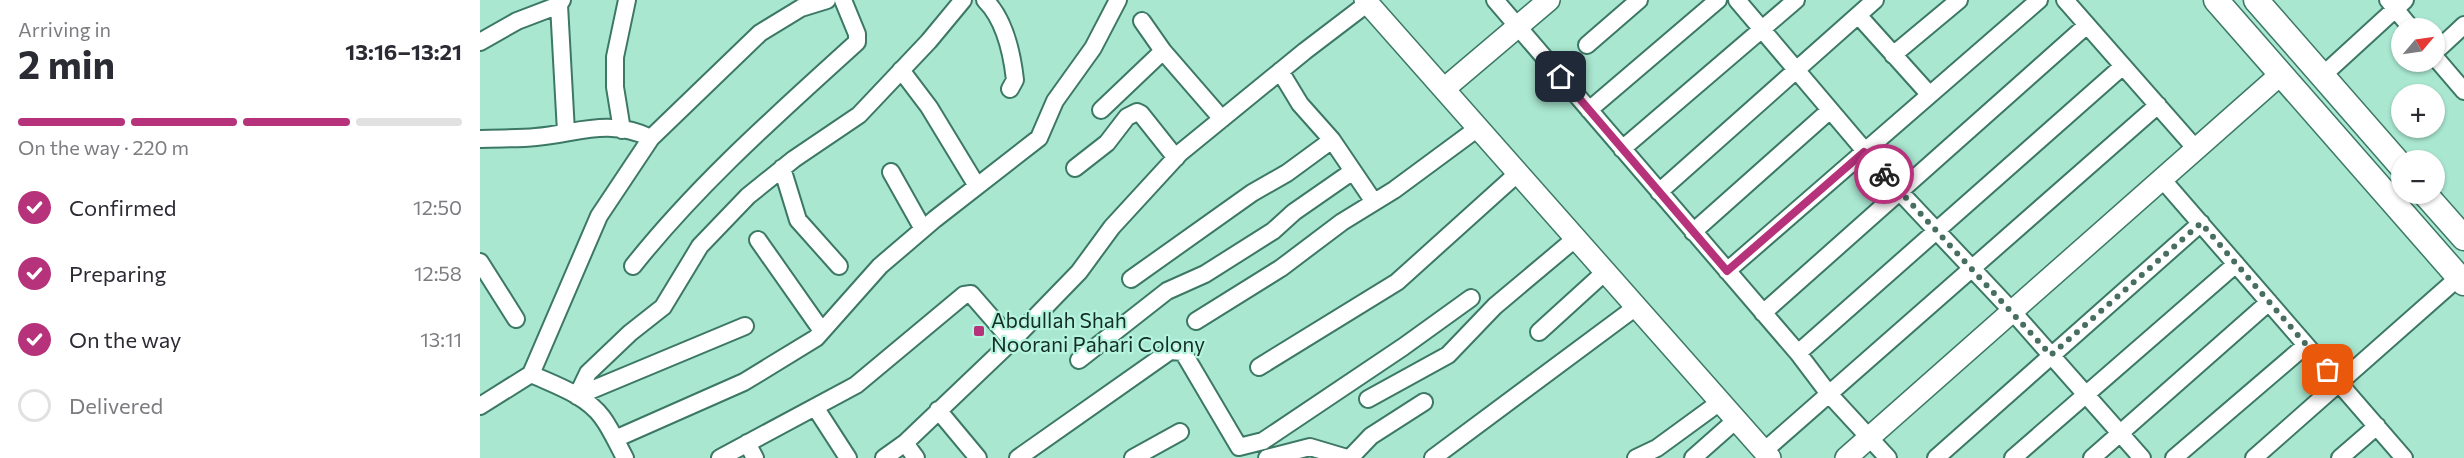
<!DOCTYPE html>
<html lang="en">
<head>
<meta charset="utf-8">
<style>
	:root { --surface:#fff; --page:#f2f2f3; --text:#2b2b33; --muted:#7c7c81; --line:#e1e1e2; --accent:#b6337b }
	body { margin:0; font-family:Commissioner,sans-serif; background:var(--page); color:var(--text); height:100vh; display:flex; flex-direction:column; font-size:22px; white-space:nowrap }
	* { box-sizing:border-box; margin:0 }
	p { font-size:20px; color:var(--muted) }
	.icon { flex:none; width:33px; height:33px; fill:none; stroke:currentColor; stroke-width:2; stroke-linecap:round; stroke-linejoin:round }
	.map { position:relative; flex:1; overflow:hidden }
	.sheet { display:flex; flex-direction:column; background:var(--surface); width:480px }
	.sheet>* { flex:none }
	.needle { width:39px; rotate:61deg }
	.tools { position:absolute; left:1911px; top:18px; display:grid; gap:12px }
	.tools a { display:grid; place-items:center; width:54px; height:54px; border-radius:50%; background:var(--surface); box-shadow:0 2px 4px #0004; font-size:30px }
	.pin { position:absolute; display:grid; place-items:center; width:51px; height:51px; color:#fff; margin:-26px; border-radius:12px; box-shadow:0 3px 9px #0006 }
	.courier { position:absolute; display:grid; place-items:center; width:60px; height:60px; margin:-30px; border:4px solid #b6337b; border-radius:50%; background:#fff; color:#222; box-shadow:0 2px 8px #0007 }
	.headline em { font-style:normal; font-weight:700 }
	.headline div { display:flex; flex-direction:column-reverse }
	.headline { display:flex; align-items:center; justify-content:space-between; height:102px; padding:0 18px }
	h1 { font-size:39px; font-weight:700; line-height:45px }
	.bar { display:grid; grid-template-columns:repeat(4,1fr); gap:9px 6px; align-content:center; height:72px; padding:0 18px }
	.bar i { height:8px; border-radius:4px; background:var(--line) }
	.bar .active { background:var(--accent) }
	.bar p { grid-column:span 4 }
	ol { padding:0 18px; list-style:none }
	li { display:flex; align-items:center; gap:18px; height:66px }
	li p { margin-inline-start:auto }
	li .icon { padding:6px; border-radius:50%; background:var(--accent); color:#fff; stroke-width:4 }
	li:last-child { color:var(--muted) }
	li i { width:33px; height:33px; border:3px solid var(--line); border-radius:50% }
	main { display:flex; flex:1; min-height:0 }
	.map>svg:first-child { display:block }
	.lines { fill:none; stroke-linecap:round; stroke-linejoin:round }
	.minor-casing { stroke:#3c7865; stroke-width:20 }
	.tertiary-casing { stroke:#3c7865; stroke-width:24 }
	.secondary-casing { stroke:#3c7865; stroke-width:27 }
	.minor { stroke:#fff; stroke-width:16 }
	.tertiary { stroke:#fff; stroke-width:21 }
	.secondary { stroke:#fff; stroke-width:24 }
	.done { stroke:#486e61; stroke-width:6; stroke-dasharray:0 10.8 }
	.route { stroke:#b6337b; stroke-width:8 }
	.poi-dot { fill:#b6337b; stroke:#b5f4de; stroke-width:2 }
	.labels { text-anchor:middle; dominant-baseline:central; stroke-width:4.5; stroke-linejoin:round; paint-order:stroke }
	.poi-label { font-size:21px; fill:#142d25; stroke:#b5f4de; text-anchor:start }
</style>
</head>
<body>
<main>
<section class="sheet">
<div class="headline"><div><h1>2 min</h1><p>Arriving in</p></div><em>13:16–13:21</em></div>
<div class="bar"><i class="active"></i><i class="active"></i><i class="active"></i><i></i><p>On the way · 220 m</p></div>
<ol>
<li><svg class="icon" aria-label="check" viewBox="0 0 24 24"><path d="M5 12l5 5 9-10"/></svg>Confirmed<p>12:50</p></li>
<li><svg class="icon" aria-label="check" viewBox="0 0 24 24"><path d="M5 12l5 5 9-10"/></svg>Preparing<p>12:58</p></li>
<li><svg class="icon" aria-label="check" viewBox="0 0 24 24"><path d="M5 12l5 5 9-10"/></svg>On the way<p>13:11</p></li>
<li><i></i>Delivered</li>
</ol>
</section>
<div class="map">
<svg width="1984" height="458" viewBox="0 0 1984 458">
	<rect width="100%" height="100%" fill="#a9e7d1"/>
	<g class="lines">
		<defs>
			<path id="minor" d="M 82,0 L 79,5 L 86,132
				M 505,0 C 525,20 532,53 535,80 L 530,89
				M 1015,0 L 1318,353 L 1349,394 L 1408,458
				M 1257,0 L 1419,191 L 1532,311 L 1662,458
				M 1585,0 L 1716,149
				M 1908,0 L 1931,28
				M 1378,15 L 1449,94
				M 662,21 L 683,51 L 742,119
				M 0,42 L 37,21 L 79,5
				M 1107,45 L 1159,0
				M 1954,53 L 1984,25
				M 1413,55 L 1479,0
				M 1954,56 L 1984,91
				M 421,70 L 449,107 L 497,186
				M 800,71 L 820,104 L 852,140 L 894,202
				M 1842,76 L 1925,0
				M 621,110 L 683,51
				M 1109,110 L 1238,0
				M 142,130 L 135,87 L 135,57 L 147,0
				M 0,139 C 19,138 38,139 56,137 C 99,133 128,118 171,138
				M 1142,149 L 1316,0
				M 302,168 L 318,220 L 359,266
				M 595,168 L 627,143 L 647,117 L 657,112 L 661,114 L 696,158
				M 411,172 L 443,229
				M 1682,179 L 1924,458
				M 1179,192 L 1395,0
				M 1213,232 L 1349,111
				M 278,240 L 342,331
				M 0,262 L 36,319
				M 153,266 C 219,183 299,113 377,42 L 377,34 L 363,0
				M 1247,271 L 1559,0
				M 651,279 L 772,193 L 807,173 L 852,140
				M 1283,313 L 1607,25
				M 716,321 L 801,268 L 862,222 L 914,190 L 998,128
				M 1059,332 L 1125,272
				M 1318,353 L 1643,66
				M 599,360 L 687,291 L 725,274 L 793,231 L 814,212 L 873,171
				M 779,367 L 917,282 L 1038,173
				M 51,374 C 75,385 106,395 122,417 C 131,429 138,445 145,458
				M 97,396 L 108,373 L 150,333 L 183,307 L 220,246 L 268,196 L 314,159 L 379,115 L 449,41 L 483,0
				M 97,396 L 265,326
				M 888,399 L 968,355 L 1015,306 L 1096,238
				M 0,406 L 51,374 L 119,216 L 171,138 L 280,33 L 321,8 L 347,0
				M 335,407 L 368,458
				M 458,410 L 498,458
				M 135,439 L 264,382 L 336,338 L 400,266 L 455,219 L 559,138 L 575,101 L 613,48 L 638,0
				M 267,443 L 275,458
				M 425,443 L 436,458
				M 1284,451 L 1678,105
				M 240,458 L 376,385 L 484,295 L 491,294 L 532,341
				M 404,458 L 425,443 L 532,341 L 599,272 L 632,227 L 700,153 L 825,51 L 888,3
				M 538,458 L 690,351 L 703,352 L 759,447 L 783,441 L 923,347 L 991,298
				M 653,458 L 700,432
				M 787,458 L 830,447 L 867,458
				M 870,458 L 891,436 L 944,402
				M 953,458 L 1156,307
				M 1156,458 L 1177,448 L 1240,402
				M 1213,458 L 1256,420
				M 1456,458 L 1721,223
				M 1533,458 L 1756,264
				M 1612,458 L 1789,302
				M 1694,458 L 1826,345
				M 1774,458 L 1979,277
				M 1860,458 L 1897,426"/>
			<path id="tertiary" d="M 885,0 L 1290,458
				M 964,89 L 1069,0
				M 1366,458 L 1801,74"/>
			<path id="secondary" d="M 1736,0 L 1984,283
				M 1776,0 L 1922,167
				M 1945,194 L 1984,238"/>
		</defs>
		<use href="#minor" class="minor-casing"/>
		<use href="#tertiary" class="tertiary-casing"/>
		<use href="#secondary" class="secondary-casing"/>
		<use href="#minor" class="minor"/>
		<use href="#tertiary" class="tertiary"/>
		<use href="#secondary" class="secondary"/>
	</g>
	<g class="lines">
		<path class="done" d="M 1404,174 L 1571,355 L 1721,223 L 1848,370"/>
		<path class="route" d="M 1081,77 L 1247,271 L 1384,152 L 1404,174"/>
	</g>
	<rect class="poi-dot" x="493" y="325" width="12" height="12" rx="3"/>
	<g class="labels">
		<g class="poi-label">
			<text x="511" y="319">Abdullah Shah<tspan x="511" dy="24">Noorani Pahari Colony</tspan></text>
		</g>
	</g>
</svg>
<div class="tools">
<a><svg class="needle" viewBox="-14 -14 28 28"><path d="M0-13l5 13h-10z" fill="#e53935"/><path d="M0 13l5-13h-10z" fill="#7c7c81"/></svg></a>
<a>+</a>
<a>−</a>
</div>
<div class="pin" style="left:1848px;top:370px;background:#ea580c"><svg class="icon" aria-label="bag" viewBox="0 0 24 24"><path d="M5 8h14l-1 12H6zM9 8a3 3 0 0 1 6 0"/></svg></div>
<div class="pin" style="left:1081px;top:77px;background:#1f2937"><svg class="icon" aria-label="home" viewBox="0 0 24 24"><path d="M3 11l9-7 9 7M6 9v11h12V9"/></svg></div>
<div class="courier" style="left:1404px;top:174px"><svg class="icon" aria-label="bike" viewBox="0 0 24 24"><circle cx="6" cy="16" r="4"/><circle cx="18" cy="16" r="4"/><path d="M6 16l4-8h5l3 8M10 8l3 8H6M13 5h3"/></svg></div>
</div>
</main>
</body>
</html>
